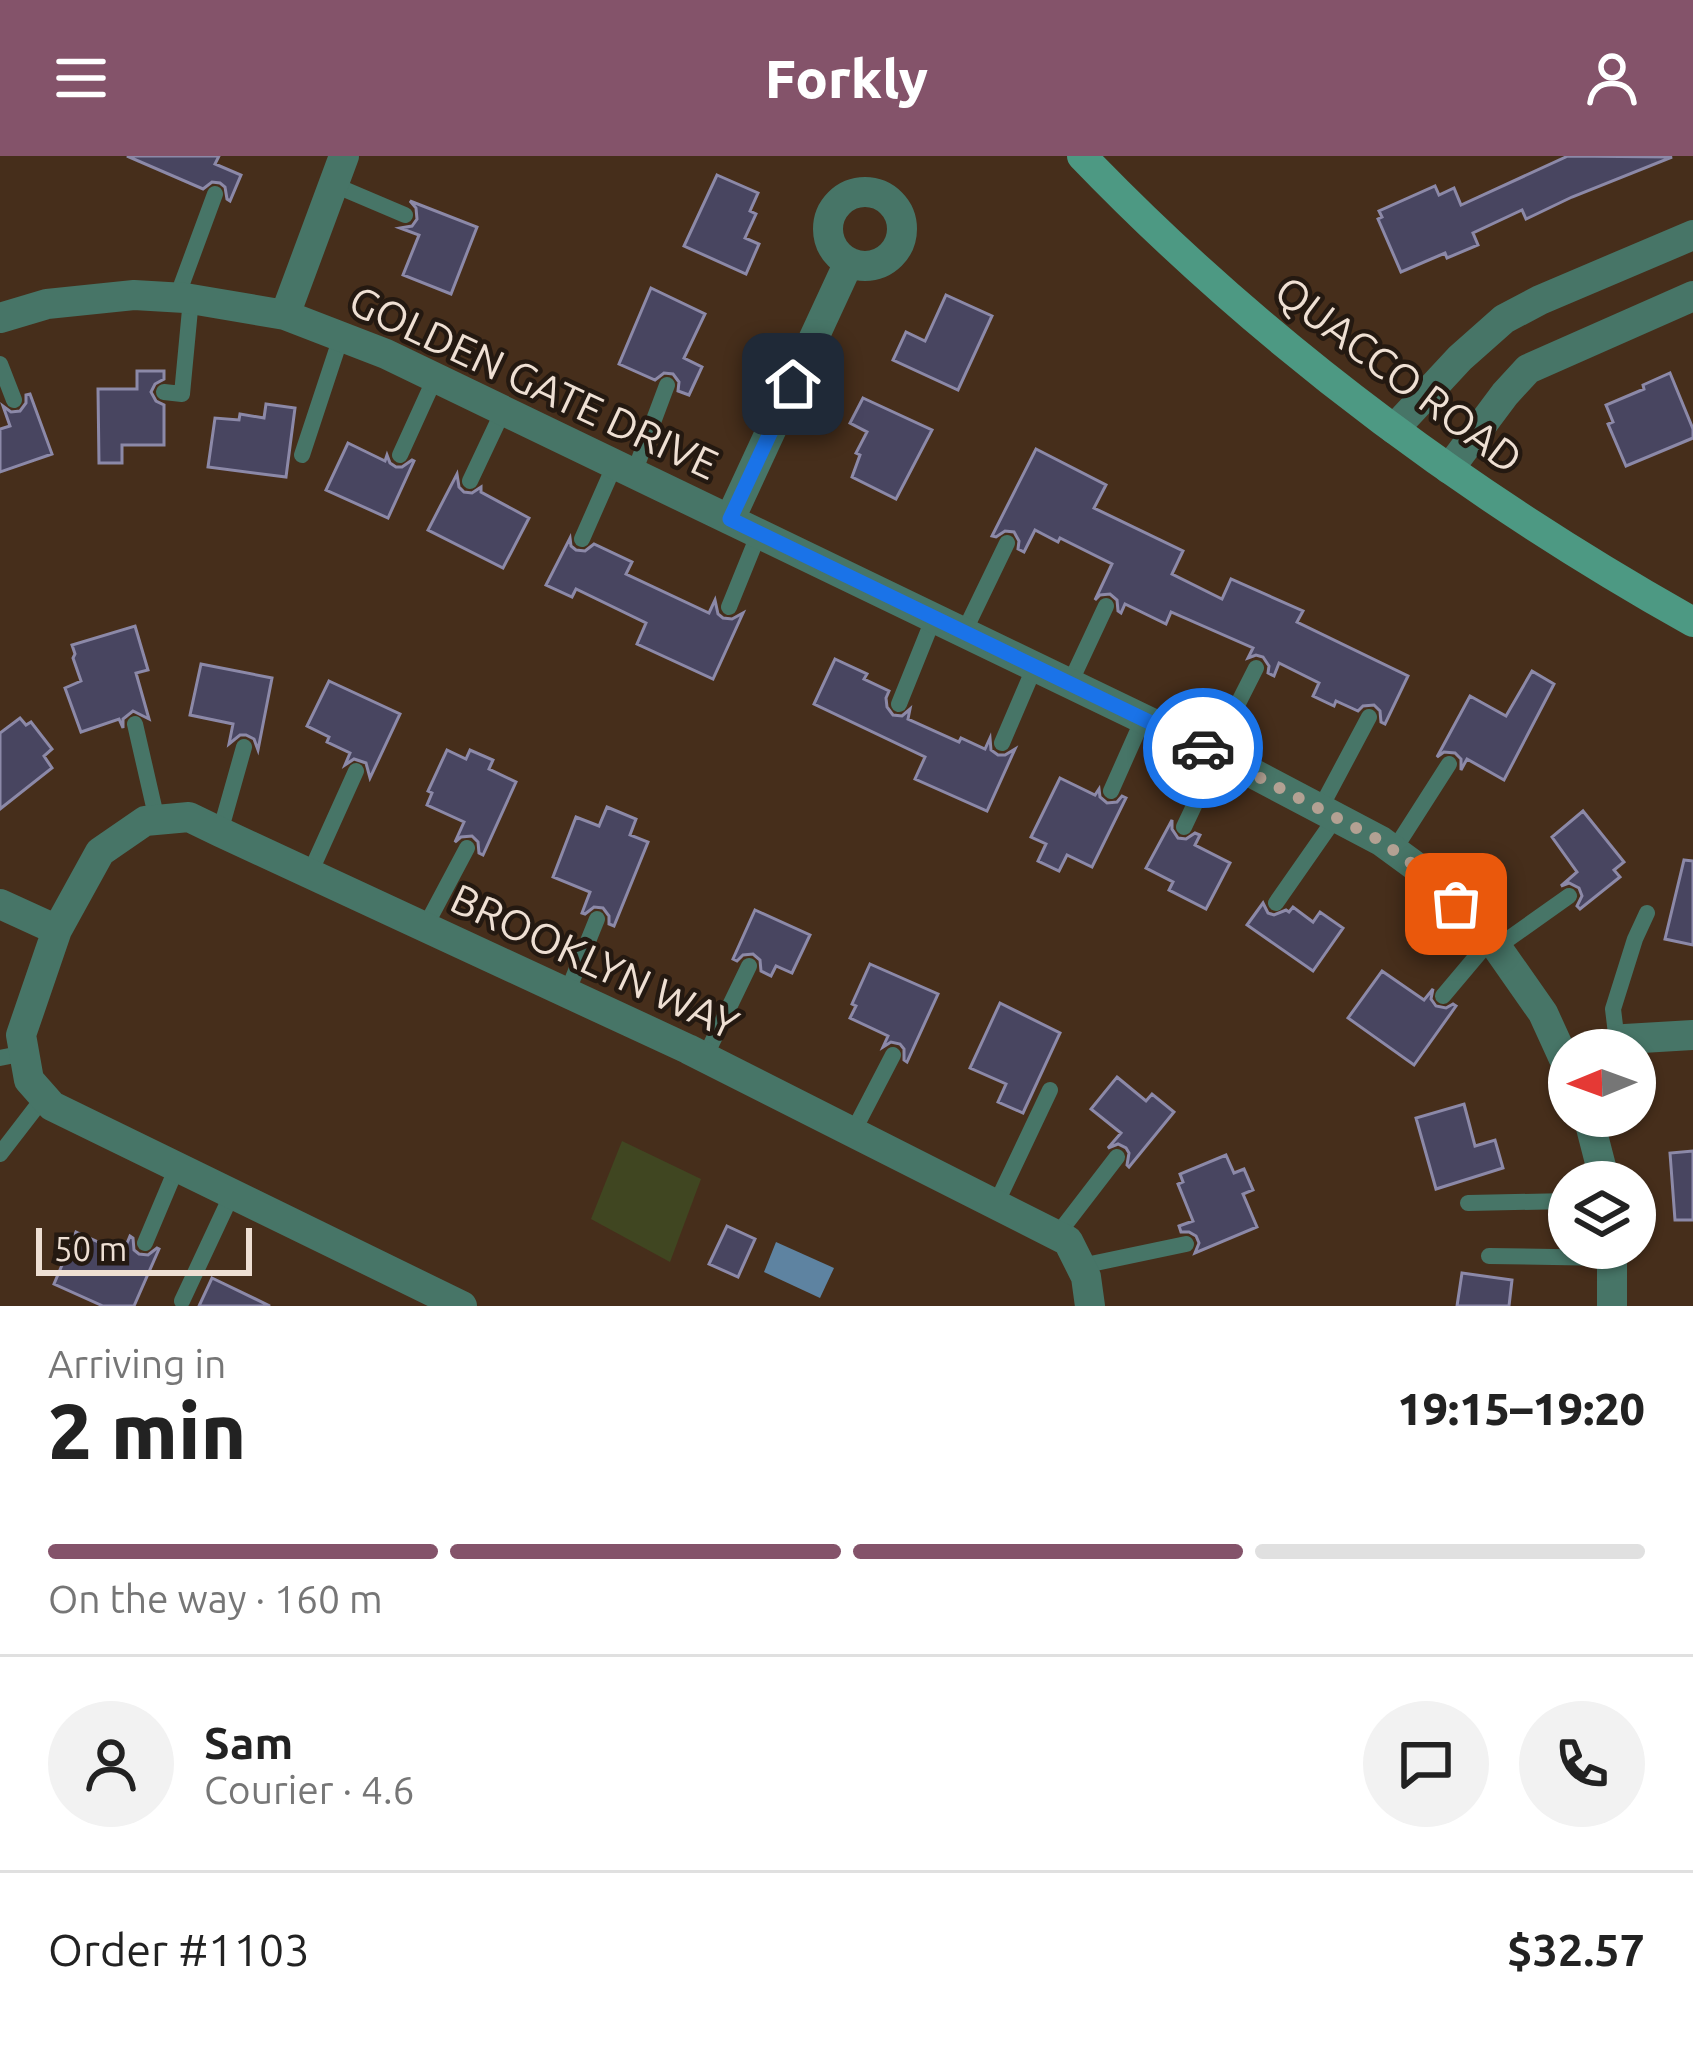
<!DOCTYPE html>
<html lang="en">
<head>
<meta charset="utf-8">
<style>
	:root { --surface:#fff; --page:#f2f2f2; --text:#222; --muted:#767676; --line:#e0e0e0; --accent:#84536a }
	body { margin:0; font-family:Ubuntu,sans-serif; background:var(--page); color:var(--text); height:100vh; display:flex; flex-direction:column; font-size:45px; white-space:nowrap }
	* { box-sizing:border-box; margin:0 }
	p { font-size:39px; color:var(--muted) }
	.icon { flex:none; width:66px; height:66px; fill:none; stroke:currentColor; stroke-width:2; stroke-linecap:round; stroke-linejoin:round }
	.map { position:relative; height:1150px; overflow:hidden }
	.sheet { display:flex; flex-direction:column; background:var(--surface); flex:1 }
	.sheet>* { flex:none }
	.needle { width:78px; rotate:269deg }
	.fabs { position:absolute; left:1548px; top:873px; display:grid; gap:24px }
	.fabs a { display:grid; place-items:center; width:108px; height:108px; border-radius:50%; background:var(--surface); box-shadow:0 3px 9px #0004; font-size:60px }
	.scale { position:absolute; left:36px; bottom:30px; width:216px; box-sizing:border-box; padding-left:12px; border:6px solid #eedfd3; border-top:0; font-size:33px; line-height:42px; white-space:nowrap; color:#eedfd3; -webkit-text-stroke:9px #241911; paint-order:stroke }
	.pin { position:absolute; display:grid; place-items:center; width:102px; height:102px; color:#fff; margin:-51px; border-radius:24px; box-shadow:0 6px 18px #0006 }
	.courier { position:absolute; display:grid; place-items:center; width:120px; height:120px; margin:-60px; border:9px solid #1a73e8; border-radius:50%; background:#fff; color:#222; box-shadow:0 3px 15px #0007 }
	.head em { font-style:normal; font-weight:800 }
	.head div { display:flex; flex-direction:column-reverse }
	.head { display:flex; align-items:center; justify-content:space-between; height:204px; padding:0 48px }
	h1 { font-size:78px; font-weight:800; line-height:90px }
	.bar { display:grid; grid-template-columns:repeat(4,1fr); gap:18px 12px; align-content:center; height:144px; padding:0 48px }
	.bar i { height:15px; border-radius:9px; background:var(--line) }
	.bar .current { background:var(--accent) }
	.bar p { grid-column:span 4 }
	.line { display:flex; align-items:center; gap:30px; padding:0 48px; border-top:3px solid var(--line) }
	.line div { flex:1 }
	.round { display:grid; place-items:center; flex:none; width:126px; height:126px; border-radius:63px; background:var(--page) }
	header { display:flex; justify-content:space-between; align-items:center; height:156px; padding:0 48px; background:var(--accent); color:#fff; font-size:54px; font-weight:800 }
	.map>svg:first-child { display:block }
	.green { fill:#404621 }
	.water { fill:#5e83a1 }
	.building { fill:#484560; stroke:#8c89a8; stroke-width:3 }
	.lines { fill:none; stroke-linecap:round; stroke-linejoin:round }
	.lane { stroke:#477567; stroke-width:16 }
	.street { stroke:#477567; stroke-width:30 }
	.secondary { stroke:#4d9983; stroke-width:30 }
	.done { stroke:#b3a193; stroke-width:12; stroke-dasharray:0 21.6 }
	.route { stroke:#1a73e8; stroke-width:15 }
	.labels { text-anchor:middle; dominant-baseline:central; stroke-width:9; stroke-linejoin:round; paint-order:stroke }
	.street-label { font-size:42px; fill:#eedfd3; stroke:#241911 }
</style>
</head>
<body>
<header><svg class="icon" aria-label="menu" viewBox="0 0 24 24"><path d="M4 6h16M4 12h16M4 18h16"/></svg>Forkly<svg class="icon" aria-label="person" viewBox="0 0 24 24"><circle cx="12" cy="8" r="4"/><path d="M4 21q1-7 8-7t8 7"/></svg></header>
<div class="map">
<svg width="1693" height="1150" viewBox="0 0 1693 1150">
	<rect width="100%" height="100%" fill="#462e1b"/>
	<path class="green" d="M 622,985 L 701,1023 L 670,1106 L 591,1063 Z"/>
	<path class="water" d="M 776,1086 L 834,1112 L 820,1142 L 764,1116 Z"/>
	<path class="building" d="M 127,0 L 219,0 L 215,8 L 241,19 L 230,45 L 227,43 L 225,31 L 220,27 L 212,26 L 203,33 Z
		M 1568,0 L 1672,1 L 1572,41 L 1526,63 L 1522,54 L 1473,77 L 1478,89 L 1447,102 L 1445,97 L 1401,116 L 1378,63 L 1382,61 L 1379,55 L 1435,30 L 1439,39 L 1454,32 L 1461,49 Z
		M 717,19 L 758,37 L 750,55 L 756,58 L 745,82 L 759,88 L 746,118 L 684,90 Z
		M 410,45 L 477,71 L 451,138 L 403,119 L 419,79 L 400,72 L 412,70 L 417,63 L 416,52 Z
		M 651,132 L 705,158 L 684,202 L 702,211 L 689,239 L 678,235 L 679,226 L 673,218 L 664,217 L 655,224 L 619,208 Z
		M 946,139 L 992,160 L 958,234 L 893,204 L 906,176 L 925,185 Z
		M 137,215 L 164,215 L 164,223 L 155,228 L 151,236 L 156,245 L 164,249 L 164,289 L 122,289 L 122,307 L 99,307 L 98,233 L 137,233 Z
		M 1670,217 L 1693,273 L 1693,282 L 1626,310 L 1608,268 L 1613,266 L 1606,249 L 1644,233 L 1643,229 Z
		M 30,238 L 52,298 L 0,316 L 0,273 L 10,270 L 3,250 L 11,256 L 20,255 L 26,247 L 26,239 Z
		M 863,242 L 932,274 L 896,343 L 852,321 L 860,299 L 856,297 L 867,276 L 850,267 Z
		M 266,248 L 295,252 L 286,321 L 208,311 L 215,262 L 239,264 L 240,258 L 264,262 Z
		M 348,287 L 385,305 L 387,299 L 390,307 L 396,311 L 402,311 L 412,304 L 414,305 L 388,362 L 326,334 Z
		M 1036,293 L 1106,329 L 1094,352 L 1183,395 L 1172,418 L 1222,443 L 1231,423 L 1303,455 L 1297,466 L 1408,520 L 1385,568 L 1381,566 L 1380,555 L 1374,549 L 1363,550 L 1358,555 L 1336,545 L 1334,550 L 1313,540 L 1319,527 L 1279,507 L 1274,520 L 1268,517 L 1269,510 L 1263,501 L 1256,499 L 1248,502 L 1253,492 L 1171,456 L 1166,468 L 1125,448 L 1121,457 L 1118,455 L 1117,444 L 1110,438 L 1100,439 L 1095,444 L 1112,408 L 1060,382 L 1058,386 L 1035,374 L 1024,396 L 1018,393 L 1019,385 L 1014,376 L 1005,375 L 996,381 L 992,380 Z
		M 457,318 L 459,331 L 464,336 L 472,337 L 481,331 L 481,336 L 529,362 L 503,412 L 428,374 Z
		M 570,382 L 571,390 L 576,394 L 585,395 L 594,388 L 632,406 L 626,418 L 709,457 L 715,444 L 718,458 L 723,462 L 732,463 L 743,457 L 713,523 L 637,488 L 646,467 L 576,433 L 572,441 L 546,429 Z
		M 135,470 L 148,514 L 136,517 L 149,563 L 133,555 L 123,563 L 123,572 L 119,563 L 81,576 L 65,532 L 81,525 L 73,502 L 75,498 L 72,489 Z
		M 835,503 L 867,518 L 864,523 L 889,535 L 886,542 L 887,551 L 893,559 L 902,560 L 910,553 L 908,563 L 959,586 L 961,582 L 985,593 L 990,582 L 991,594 L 998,599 L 1005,599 L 1015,593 L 987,655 L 915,623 L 925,601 L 814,548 Z
		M 201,508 L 272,522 L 258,594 L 254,583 L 246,579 L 240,579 L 229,588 L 233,568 L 190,559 Z
		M 1532,515 L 1554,528 L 1504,624 L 1467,603 L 1461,614 L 1461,603 L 1455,597 L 1444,596 L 1437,601 L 1470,540 L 1506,560 Z
		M 329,525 L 400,558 L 370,622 L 366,607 L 354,603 L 345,609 L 350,597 L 327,586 L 329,581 L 307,570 Z
		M 20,562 L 26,569 L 31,566 L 52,593 L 44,600 L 52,612 L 0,653 L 0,577 Z
		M 447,594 L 466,603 L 470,594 L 493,604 L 489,613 L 516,626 L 483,699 L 479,697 L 478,686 L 472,680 L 461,681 L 455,686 L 464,666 L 427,649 L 432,637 L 428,635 Z
		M 1060,622 L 1095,639 L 1099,633 L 1100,641 L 1107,647 L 1117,646 L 1122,640 L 1126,642 L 1092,711 L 1067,699 L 1059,715 L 1038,705 L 1046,688 L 1031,681 Z
		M 607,651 L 636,663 L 630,679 L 648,686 L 614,770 L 609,768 L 609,760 L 603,752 L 594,751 L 585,758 L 582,757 L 590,736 L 553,721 L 576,661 L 599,670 Z
		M 1583,655 L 1624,706 L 1614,714 L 1620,721 L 1580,753 L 1577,750 L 1582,740 L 1579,732 L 1569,727 L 1561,730 L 1577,716 L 1552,681 Z
		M 1172,664 L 1172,673 L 1178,682 L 1186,683 L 1195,677 L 1200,679 L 1195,689 L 1230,707 L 1206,753 L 1169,734 L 1173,726 L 1146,712 Z
		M 1684,704 L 1693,705 L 1693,789 L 1665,783 Z
		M 1263,747 L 1268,757 L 1274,759 L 1286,754 L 1289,756 L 1293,751 L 1313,766 L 1320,756 L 1343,772 L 1313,815 L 1247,769 Z
		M 755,754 L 810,779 L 792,817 L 776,810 L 771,820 L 761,815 L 760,804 L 753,798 L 743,799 L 737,805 L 733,803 Z
		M 870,808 L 938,838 L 907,906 L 904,904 L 904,893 L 900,888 L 891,886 L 883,891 L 888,880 L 850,862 L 856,850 L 852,848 Z
		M 1382,815 L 1424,844 L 1433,833 L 1431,843 L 1436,850 L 1446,852 L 1453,848 L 1456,850 L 1414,909 L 1348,862 Z
		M 1000,847 L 1060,877 L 1023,957 L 998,946 L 1006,928 L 970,912 Z
		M 1117,921 L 1146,945 L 1152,938 L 1174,956 L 1129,1011 L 1127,1009 L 1129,997 L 1126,992 L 1118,988 L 1108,992 L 1121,977 L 1091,953 Z
		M 1464,948 L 1475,990 L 1495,984 L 1503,1012 L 1436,1033 L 1416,962 Z
		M 1693,995 L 1693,1064 L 1675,1064 L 1670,997 Z
		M 1226,999 L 1234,1017 L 1244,1013 L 1253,1034 L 1243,1038 L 1257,1071 L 1195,1097 L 1199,1087 L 1196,1080 L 1189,1076 L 1181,1076 L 1179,1070 L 1193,1065 L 1178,1028 L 1183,1026 L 1180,1018 Z
		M 727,1070 L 755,1083 L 738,1121 L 709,1108 Z
		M 76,1076 L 123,1097 L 130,1080 L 133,1082 L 134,1094 L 139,1098 L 148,1099 L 157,1092 L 159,1093 L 134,1150 L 103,1150 L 54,1128 Z
		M 1462,1117 L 1512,1124 L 1509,1150 L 1457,1150 Z
		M 212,1122 L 270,1150 L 199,1150 Z"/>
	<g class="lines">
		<path class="lane" d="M 332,28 L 405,59
			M 177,141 L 215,38
			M 0,208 L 14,244
			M 164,236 L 182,238 L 191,143
			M 302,299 L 341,181
			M 400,299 L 435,222
			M 634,317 L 667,229
			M 470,325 L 503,255
			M 582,383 L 615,308
			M 729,451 L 759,377
			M 964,476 L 1007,387
			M 1070,527 L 1106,450
			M 899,548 L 934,461
			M 135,568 L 157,664
			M 1002,587 L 1035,510
			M 1213,597 L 1256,512
			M 1111,635 L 1143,563
			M 1320,653 L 1369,561
			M 1184,671 L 1218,599
			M 220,676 L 244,591
			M 1394,694 L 1449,608
			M 310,717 L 356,615
			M 1276,747 L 1336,661
			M 425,771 L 467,692
			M 1497,791 L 1569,740
			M 567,837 L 597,763
			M 1443,840 L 1491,783
			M 1617,886 L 1613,853 L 1635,783 L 1647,757
			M 705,901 L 749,810
			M 0,902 L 25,897
			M 853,976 L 893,899
			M 0,998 L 44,941
			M 1468,1047 L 1569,1045
			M 996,1048 L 1050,934
			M 1057,1079 L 1117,1001
			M 145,1087 L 177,1011
			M 1489,1100 L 1612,1102
			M 1081,1110 L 1186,1088
			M 182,1145 L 232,1038"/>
		<path class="street" d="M828 73a37 37 0 1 1 74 0a37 37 0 1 1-74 0Z
			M 285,159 L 344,0
			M 0,162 L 47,148 L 134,139 L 185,142 L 285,159 L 386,198 L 1218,599 L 1381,685 L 1422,715 L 1489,780 L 1543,857 L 1569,914
			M 1394,273 L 1460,202 L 1504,163 L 1540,144 L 1693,79
			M 1449,313 L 1505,238 L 1528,213 L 1693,140
			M 730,363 L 849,106
			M 0,748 L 57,774
			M 1595,894 L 1625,883 L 1693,879
			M 1588,960 L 1605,1026
			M 1612,1092 L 1612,1150
			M 462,1150 L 52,950 L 29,924 L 21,879 L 57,774 L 100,696 L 145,665 L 189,661 L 220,676 L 688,893 L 1068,1085 L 1086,1121 L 1090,1150"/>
		<path class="secondary" d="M 1082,0 C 1261,186 1469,340 1693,466"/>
	</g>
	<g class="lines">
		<path class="done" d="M 1203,592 L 1381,685 L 1422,715 L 1456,748"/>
		<path class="route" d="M 793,228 L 730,363 L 1203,592"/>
	</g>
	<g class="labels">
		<g class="street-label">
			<text transform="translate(1399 218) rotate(37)">QUACCO ROAD</text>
			<text transform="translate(534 226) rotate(25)">GOLDEN GATE DRIVE</text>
			<text transform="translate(595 805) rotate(25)">BROOKLYN WAY</text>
		</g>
	</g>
</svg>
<div class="fabs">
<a><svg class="needle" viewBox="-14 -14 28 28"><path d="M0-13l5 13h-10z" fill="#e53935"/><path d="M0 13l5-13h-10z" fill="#767676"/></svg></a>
<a><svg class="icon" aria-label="layers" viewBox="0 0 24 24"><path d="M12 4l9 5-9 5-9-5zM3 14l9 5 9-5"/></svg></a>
</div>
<div class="scale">50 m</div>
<div class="pin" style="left:1456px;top:748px;background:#ea580c"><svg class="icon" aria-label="bag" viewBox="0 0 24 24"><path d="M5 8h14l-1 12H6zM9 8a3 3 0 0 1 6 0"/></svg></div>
<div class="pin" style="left:793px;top:228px;background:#1f2937"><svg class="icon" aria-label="home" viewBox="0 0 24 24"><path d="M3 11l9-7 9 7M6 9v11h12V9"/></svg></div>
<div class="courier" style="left:1203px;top:592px"><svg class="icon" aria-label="car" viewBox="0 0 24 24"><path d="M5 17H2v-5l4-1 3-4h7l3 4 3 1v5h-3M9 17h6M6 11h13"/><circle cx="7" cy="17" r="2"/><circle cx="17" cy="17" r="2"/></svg></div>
</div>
<section class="sheet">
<div class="head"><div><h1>2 min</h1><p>Arriving in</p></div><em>19:15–19:20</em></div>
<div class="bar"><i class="current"></i><i class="current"></i><i class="current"></i><i></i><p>On the way · 160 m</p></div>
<div class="line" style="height:216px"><a class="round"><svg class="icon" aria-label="person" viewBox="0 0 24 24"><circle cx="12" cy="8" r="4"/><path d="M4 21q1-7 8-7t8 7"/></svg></a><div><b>Sam</b><p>Courier · 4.6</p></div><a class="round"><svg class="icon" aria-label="chat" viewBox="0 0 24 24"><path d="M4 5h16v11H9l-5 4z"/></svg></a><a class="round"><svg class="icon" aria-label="phone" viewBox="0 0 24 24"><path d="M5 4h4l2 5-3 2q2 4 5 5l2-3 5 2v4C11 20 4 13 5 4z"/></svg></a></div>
<div class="line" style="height:156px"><div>Order #1103</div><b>$32.57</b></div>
</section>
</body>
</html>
